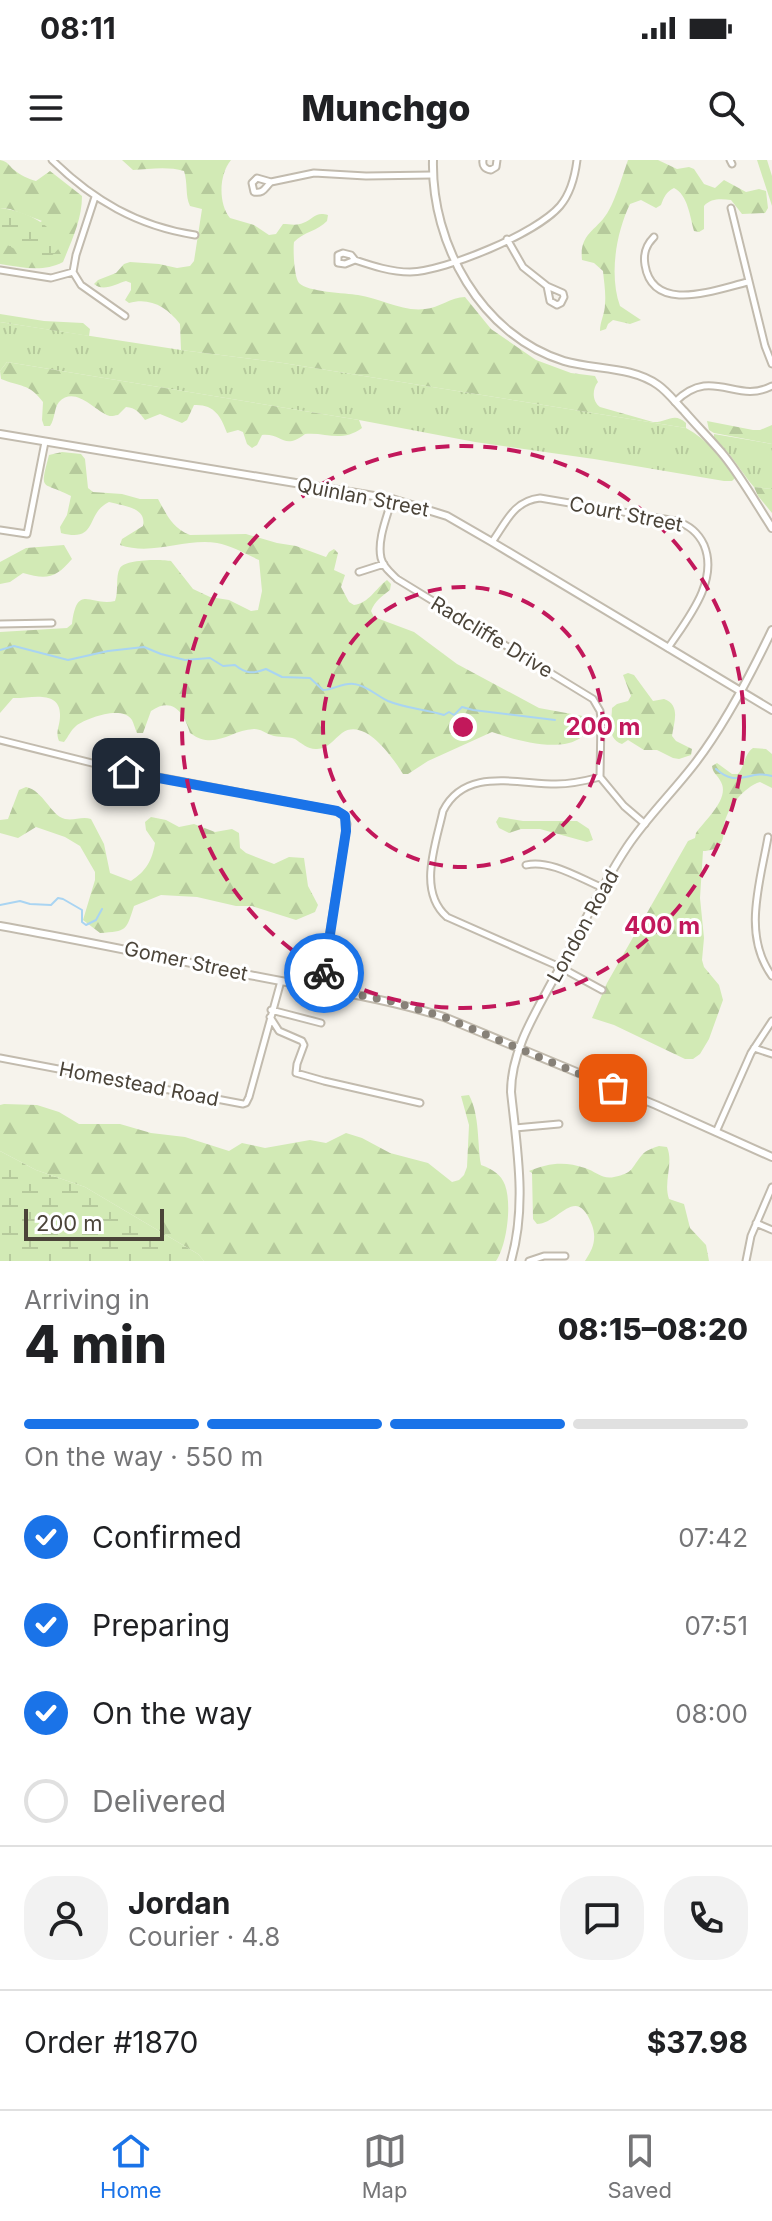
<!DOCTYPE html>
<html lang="en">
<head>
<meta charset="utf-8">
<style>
	:root { --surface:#fff; --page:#f2f2f2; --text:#202124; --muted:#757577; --line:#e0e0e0; --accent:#1a73e8 }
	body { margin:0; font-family:Inter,sans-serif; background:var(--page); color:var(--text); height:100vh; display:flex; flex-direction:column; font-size:30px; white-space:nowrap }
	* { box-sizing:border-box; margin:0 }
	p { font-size:26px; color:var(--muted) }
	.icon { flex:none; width:44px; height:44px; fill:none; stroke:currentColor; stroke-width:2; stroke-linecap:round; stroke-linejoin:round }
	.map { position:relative; height:1101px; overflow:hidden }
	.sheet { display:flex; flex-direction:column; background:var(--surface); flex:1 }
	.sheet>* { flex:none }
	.scale { position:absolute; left:24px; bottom:20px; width:140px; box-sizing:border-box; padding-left:8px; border:4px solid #4b4439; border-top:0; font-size:22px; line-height:28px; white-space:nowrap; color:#4b4439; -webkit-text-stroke:6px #fff; paint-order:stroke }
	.pin { position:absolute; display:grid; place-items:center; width:68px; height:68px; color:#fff; margin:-34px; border-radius:16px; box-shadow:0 4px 12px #0006 }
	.courier { position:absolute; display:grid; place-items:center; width:80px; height:80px; margin:-40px; border:6px solid #1a73e8; border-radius:50%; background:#fff; color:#222; box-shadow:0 2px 10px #0007 }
	.headline em { font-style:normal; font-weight:800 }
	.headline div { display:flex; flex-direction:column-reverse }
	.headline { display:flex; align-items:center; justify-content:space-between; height:136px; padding:0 24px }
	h1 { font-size:52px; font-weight:800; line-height:60px }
	.bar { display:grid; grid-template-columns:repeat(4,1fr); gap:12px 8px; align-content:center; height:96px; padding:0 24px }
	.bar i { height:10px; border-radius:6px; background:var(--line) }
	.bar .active { background:var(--accent) }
	.bar p { grid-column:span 4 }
	.line { display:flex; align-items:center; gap:20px; padding:0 24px; border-top:2px solid var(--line) }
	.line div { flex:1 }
	.round { display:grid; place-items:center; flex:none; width:84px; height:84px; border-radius:32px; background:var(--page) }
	ol { padding:0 24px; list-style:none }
	li { display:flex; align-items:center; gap:24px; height:88px }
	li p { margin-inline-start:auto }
	li .icon { padding:8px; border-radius:50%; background:var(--accent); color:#fff; stroke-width:4 }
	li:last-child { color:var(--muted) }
	li i { width:44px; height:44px; border:4px solid var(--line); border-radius:50% }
	.status { display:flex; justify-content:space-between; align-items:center; height:56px; padding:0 40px; background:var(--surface); direction:ltr }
	.status svg { height:22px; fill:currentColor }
	header { display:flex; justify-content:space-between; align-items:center; height:104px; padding:0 24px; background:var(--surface); font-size:36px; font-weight:800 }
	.menu { display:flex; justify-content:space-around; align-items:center; height:112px; border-top:2px solid var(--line); background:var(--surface); font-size:22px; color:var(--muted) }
	.menu a { display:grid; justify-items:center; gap:4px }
	.menu .active { color:var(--accent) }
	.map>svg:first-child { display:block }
	.grass { fill:url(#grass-tufts) }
	.forest { fill:url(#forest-firs) }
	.wetland { fill:url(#wetland-marsh) }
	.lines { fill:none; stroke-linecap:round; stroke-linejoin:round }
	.stream { stroke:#a9d4f2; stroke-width:2 }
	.minor-casing { stroke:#c2bbae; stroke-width:9 }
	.tertiary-casing { stroke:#c2bbae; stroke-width:10 }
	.minor { stroke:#fff; stroke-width:5 }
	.tertiary { stroke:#fff; stroke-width:6 }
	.done { stroke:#878178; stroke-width:8; stroke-dasharray:0 14.4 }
	.route { stroke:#1a73e8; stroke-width:10 }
	.ring { fill:none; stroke:#c2185b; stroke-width:4; stroke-dasharray:14 10 }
	.labels { text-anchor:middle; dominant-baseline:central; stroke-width:6; stroke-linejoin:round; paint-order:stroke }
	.street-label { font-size:20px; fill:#4b4439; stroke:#fff }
	.centre { fill:#c2185b; stroke:#fff; stroke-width:4 }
	.ring-label { font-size:24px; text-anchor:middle; font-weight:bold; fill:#c2185b; stroke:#fff; stroke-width:6; stroke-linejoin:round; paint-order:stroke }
</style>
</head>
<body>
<div class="status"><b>08:11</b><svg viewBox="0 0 49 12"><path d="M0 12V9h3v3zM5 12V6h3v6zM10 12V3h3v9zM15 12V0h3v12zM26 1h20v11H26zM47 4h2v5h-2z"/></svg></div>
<header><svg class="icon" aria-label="menu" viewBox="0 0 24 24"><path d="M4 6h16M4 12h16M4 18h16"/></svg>Munchgo<svg class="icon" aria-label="search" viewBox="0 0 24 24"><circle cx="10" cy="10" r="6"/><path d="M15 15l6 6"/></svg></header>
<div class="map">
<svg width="772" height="1101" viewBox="0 0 772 1101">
	<defs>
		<pattern id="grass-tufts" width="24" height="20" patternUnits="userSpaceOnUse" patternTransform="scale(2)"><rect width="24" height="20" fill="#d2eab5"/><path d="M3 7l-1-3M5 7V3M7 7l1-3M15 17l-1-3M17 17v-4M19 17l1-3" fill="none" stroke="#b6ca9c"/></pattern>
		<pattern id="forest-firs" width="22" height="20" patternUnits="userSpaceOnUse" patternTransform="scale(2)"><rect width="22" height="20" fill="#d2eab5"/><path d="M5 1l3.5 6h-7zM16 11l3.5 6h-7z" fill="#b6ca9c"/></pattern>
		<pattern id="wetland-marsh" width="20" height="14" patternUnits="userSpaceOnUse" patternTransform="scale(2)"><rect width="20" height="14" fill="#d2eab5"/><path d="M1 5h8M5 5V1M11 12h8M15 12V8" fill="none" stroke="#b6ca9c"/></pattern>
	</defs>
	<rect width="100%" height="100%" fill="#f6f3ec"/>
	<path class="grass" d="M 757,0 L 767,0 L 772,16 L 772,46 Z
		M 0,162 L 181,190 L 283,203 L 686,268 C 708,280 721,298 735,318 L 732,321 L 724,321 L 594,299 L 475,282 L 359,260 L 7,202 L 0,211 Z
		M 714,274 L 772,284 L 772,329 L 754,327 C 740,311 731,292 714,279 Z"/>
	<path class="forest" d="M 0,0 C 9,2 8,5 14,10 C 20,15 29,19 36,21 L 50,11 L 82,36 C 82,59 72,80 63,102 C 42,113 22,107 0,104 L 0,81 L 3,81 L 42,61 L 10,49 L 0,48 Z
		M 122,0 L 231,0 C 219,14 218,44 230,58 L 254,65 L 269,75 L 276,74 L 283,64 C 289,64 297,66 303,63 C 314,59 315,51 328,55 L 327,61 C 318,71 303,72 294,82 C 293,90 294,117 299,123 C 307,132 346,133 358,135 C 380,138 402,152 425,149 C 439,148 451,137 465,137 L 491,169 L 536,200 L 571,213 L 595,216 L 598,222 C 592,229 592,241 600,247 L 653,262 C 666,263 674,251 686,263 L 686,268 L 283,203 L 181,190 L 180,164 C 167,147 150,137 129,143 L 125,140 L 131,130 L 131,123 L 126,121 C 116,124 103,132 94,124 L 98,120 L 116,113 L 124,104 L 130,102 L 159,104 L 177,108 L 190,106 L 194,101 L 202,49 L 190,46 C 185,36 188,23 184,11 C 168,6 149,9 133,10 Z
		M 628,0 L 658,0 L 677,9 L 689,7 L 694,9 L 704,24 L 715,28 L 724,20 L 746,32 L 759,29 L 766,31 L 768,48 L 765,53 L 742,54 L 731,40 C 721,39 711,38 704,46 L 704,69 L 699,72 L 694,71 C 690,57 688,35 674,28 C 666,32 664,37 661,45 L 656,48 L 641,40 L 630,44 C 616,73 609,115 620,146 L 641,160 L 630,164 L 613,160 L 608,164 L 606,169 L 600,171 C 600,161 605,154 605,144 C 606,133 604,122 603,111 L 594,103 L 582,100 C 579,72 598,71 609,50 C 616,38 623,14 628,0 Z
		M 0,154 L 44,161 L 83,163 L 90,169 L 89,176 L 0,162 Z
		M 7,202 L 359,260 L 362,268 C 341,283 327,272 305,274 C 283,291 283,273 262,275 L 257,285 L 252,288 L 247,284 L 243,272 L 238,270 L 227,273 C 221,256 214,244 194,245 L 187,260 L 182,263 L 160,254 L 145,260 C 139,252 136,248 126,247 L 118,255 C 112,256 110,257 105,254 C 93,248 74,226 59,242 C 54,248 55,259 50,266 L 44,266 L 42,260 L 43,242 C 29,223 20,227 1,219 L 0,211 Z
		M 707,261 L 753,270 L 760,270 L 772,265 L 772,284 L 714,273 L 709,270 Z
		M 62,292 L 81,294 L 85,299 L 88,328 L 93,332 L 122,334 L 140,339 L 158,339 C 167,355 172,368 190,375 L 246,374 L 277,383 L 296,386 L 326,397 L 329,392 L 334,389 L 338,393 L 334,410 L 345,415 L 341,427 L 349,442 L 354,445 C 369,443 375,429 387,420 L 391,424 L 390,430 C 382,436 375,441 371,451 L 374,457 L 414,472 L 457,504 L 539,548 L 588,557 L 591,562 C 582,600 517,581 492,572 L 428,601 L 408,614 L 403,614 C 393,598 365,557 342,573 C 334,579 328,589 317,589 C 309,590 301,583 295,579 C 287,576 279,578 271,575 C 265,573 261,569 254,569 C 230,570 215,591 190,573 C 184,553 173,536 151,551 L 143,573 L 137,573 C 135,569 134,564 132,560 C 122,545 87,558 76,566 C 70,571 69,576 64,582 L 59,581 C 55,572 60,566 60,556 C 61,528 28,539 13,538 L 0,553 L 0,472 L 67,468 L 72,464 C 77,422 91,447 115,441 C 119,431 115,417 120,408 C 125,399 162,399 171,401 L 193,429 L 210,437 L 229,440 L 251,451 L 258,450 L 262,431 L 259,400 C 246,394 230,385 217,383 C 185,378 153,396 120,385 L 122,379 L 143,366 C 147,347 123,346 109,342 C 85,353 99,383 61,373 L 60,367 L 67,355 L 71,336 C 42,321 39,333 49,295 Z
		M 754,327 L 772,329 L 772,353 L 758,336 Z
		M 64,385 L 72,399 C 56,418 47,420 23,413 L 10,422 L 0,424 L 0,402 L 26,388 Z
		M 628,513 L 634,515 L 653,541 L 664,539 C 681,545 674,562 672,576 L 676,581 L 692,589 L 691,595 L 679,599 L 673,598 L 657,590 L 644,590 L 628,580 L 622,584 C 606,579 612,561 612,548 L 617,544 L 628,541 L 631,536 L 623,515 Z
		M 753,588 L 766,589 L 772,594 L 772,628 L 760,622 C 744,627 727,648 724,665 C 723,672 725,678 720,684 C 716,689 710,691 703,691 L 700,738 L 704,778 L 702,800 L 704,807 L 719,825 L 723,840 L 709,879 L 700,894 L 693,899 L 685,899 L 614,865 L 592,858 L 607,823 L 688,681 L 695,678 L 696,673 C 705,660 730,639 721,622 C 718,615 713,614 712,606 L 717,603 L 732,614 L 738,614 C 745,606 744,594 753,588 Z
		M 26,627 C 44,631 50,655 65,659 C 74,661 82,656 91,659 L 104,684 L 110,713 L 131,721 C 146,711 152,701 155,683 L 146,670 L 145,662 L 151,657 L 166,660 L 179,667 L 194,664 L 215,672 L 232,669 L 239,673 L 240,688 L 246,693 L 274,704 L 289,697 L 304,698 L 308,726 L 318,745 L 315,752 L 296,760 L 252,746 L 236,746 L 197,737 L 161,735 L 134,746 C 126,771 127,771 100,773 L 83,760 L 95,720 L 95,712 L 80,686 L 65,677 L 36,667 L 18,678 L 0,673 L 0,660 L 8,659 L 19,630 Z
		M 499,657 L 523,661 L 577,661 L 589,669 L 593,680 L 587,682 L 540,669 L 521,669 L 509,673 L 499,668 L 496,662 Z
		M 469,935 C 480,956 477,982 481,1005 C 492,1009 501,1014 505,1025 C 512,1044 507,1085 496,1101 L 204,1101 L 198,1094 L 85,1027 L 36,1010 L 0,991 L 0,945 L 4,944 L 37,945 L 59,952 L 79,964 L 120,964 L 151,973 L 185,977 L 229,991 L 242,983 L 265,988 L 310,980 L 326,983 L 346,973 L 362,978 L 390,993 L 428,1003 L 452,1022 L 459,1020 L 464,1015 L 467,1007 L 469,965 L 461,936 Z
		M 659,986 L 667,987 C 674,1003 663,1022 669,1039 L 684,1044 L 690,1068 L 706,1085 L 709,1101 L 585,1101 C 593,1089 597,1079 592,1065 C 576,1023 559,1064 537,1064 L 533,1059 L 532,1013 L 529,1011 C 548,1003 565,1001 585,1008 C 595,1011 603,1020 614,1017 C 634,1013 631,1008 642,995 C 646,990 653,988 659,986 Z"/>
	<path class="wetland" d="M 0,48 C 29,52 43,61 63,82 C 56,93 50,100 37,101 L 0,81 Z
		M 0,991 L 36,1010 L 85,1027 L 198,1094 L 204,1101 L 0,1101 Z"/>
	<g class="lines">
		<path class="stream" d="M 0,490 L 14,486 L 68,500 L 108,491 L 144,487 L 161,494 L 185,500 L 210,498 L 223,506 L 235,505 C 246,514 253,514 266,509 L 282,517 L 310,518 L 323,530 C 333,530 344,522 354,524 C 366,525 377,536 388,541 C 407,549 426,549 444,555 L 449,552 L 454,555 L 462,547 L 473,550 L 555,560
			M 716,609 C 738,629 749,609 772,616
			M 0,745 L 20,741 L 30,744 L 51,745 L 58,738 L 63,739 L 82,750 L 82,762 L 86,765 L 96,760 L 102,749"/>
		<defs>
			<path id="minor" d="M 52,0 C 93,40 137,66 195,75
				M 483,0 C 482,6 485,9 491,10 L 496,7 L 497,0
				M 730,0 L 732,4
				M 257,18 L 271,22 C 265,27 264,34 254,32 L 252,23 Z
				M 271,22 L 314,13 L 366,16 L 432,15
				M 731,48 L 765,186 L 772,204
				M 654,77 C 646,85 643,93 645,105 C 653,155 717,129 748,122
				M 507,79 L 523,107 L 547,126
				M 343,93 L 351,95 L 355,100 L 345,104 L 338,103 L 338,95 Z
				M 355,100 C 373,106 391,112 410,112 C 446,111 537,73 560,46 C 571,33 575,16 577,0
				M 0,110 L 51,118 L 73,112
				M 73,112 L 76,95 L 95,37
				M 73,112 L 81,125 L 125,156
				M 547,126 L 563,133 L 564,137 L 561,143 L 557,145 L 550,141 Z
				M 675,242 C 712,205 736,245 772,226
				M 392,339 C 387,357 377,380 381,398 C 383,407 391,413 397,419 L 593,539 L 600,551 L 601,558 L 600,617
				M 0,370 L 27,374 L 45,282
				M 492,382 C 506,363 513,341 540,338 L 676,361 C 689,365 698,372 704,385 C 719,421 688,458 668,488
				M 359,412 L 384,404
				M 0,464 L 52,463
				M 0,580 L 116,609 L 337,651 L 343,654 L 347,664 L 346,671 L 321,828
				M 600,617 C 585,621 572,624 556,624 C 516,624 465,607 443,651 C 436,684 417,731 447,757 L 560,807 L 602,830
				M 600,617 L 624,646 L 645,664
				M 768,677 C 760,723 742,775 772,816
				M 526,705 C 550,699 581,719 603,728
				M 271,850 L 321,863
				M 270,857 L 279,871 L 302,881 L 304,885 L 297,904 L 296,913 L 324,921 L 420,943
				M 754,888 L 772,894
				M 0,898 L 243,944 L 246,943 L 249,937 L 281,821
				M 515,968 L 559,964
				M 716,972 L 751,893 L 772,861
				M 756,1063 L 772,1070
				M 529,1101 L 544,1096 L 565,1096
				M 746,1101 L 751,1076 L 772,1027"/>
			<path id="tertiary" d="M 433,0 C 431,84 481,175 564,201 C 595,210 631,206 658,225 C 668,232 676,243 684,251 C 696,265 709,278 721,292 C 739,313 757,345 772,368
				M 0,274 L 392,339 L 447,356 L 492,382 L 772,550
				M 0,766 C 79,780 156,796 235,812 C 305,827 376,835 444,857 L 656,945 L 772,997
				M 511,1101 C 527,1045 517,989 511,932 C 511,892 534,855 553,820 C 578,776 599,729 627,687 C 647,657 674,631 696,602 C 725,564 752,512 772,470"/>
		</defs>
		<use href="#minor" class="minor-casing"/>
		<use href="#tertiary" class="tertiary-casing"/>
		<use href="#minor" class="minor"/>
		<use href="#tertiary" class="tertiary"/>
	</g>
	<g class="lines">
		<path class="done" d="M 324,813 L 321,828 L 390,841 L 444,857 L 613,928"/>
		<path class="route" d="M 126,612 L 337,651 L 345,656 L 346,671 L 324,813"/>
	</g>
	<g class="ring">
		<circle cx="463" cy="567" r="140"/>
		<circle cx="463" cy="567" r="281"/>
	</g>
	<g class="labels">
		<g class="street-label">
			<text transform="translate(363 337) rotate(11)">Quinlan Street</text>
			<text transform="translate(626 354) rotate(11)">Court Street</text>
			<text transform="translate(492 477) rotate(31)">Radcliffe Drive</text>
			<text transform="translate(583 766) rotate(-61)">London Road</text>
			<text transform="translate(186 801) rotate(12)">Gomer Street</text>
			<text transform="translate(139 924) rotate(11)">Homestead Road</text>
		</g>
	</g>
	<circle cx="463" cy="567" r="12" class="centre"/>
	<g class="ring-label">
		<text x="603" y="575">200 m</text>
		<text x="662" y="774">400 m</text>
	</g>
</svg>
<div class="scale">200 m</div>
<div class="pin" style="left:613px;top:928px;background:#ea580c"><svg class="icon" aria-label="bag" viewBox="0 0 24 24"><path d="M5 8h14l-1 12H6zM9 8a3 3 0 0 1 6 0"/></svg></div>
<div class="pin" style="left:126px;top:612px;background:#1f2937"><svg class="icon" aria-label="home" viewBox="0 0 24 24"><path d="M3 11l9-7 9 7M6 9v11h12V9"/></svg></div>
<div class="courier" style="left:324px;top:813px"><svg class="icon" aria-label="bike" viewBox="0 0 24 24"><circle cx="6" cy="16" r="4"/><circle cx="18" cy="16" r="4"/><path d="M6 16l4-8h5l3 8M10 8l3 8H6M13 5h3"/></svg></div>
</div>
<section class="sheet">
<div class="headline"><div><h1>4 min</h1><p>Arriving in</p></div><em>08:15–08:20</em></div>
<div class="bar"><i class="active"></i><i class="active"></i><i class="active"></i><i></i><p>On the way · 550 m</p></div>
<ol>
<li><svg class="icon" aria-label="check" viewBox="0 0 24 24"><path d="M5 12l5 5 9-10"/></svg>Confirmed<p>07:42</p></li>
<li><svg class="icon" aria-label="check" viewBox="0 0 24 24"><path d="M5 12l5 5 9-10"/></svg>Preparing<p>07:51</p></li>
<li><svg class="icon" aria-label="check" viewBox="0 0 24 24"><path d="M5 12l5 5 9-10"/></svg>On the way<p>08:00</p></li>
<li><i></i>Delivered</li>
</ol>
<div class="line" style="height:144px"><a class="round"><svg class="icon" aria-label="person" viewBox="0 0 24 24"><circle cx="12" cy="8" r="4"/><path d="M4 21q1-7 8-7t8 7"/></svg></a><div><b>Jordan</b><p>Courier · 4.8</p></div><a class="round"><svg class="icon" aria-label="chat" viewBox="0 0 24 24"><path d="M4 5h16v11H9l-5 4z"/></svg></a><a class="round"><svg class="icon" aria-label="phone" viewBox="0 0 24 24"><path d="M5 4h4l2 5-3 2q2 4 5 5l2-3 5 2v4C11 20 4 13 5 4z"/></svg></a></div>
<div class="line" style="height:104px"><div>Order #1870</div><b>$37.98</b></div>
</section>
<nav class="menu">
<a class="active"><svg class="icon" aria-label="home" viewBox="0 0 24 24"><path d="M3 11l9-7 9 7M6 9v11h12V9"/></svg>Home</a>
<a><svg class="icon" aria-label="map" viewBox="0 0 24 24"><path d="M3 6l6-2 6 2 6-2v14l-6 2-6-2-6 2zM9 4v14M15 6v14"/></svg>Map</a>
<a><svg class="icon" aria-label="saved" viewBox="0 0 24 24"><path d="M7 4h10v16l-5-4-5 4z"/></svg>Saved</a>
</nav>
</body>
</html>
